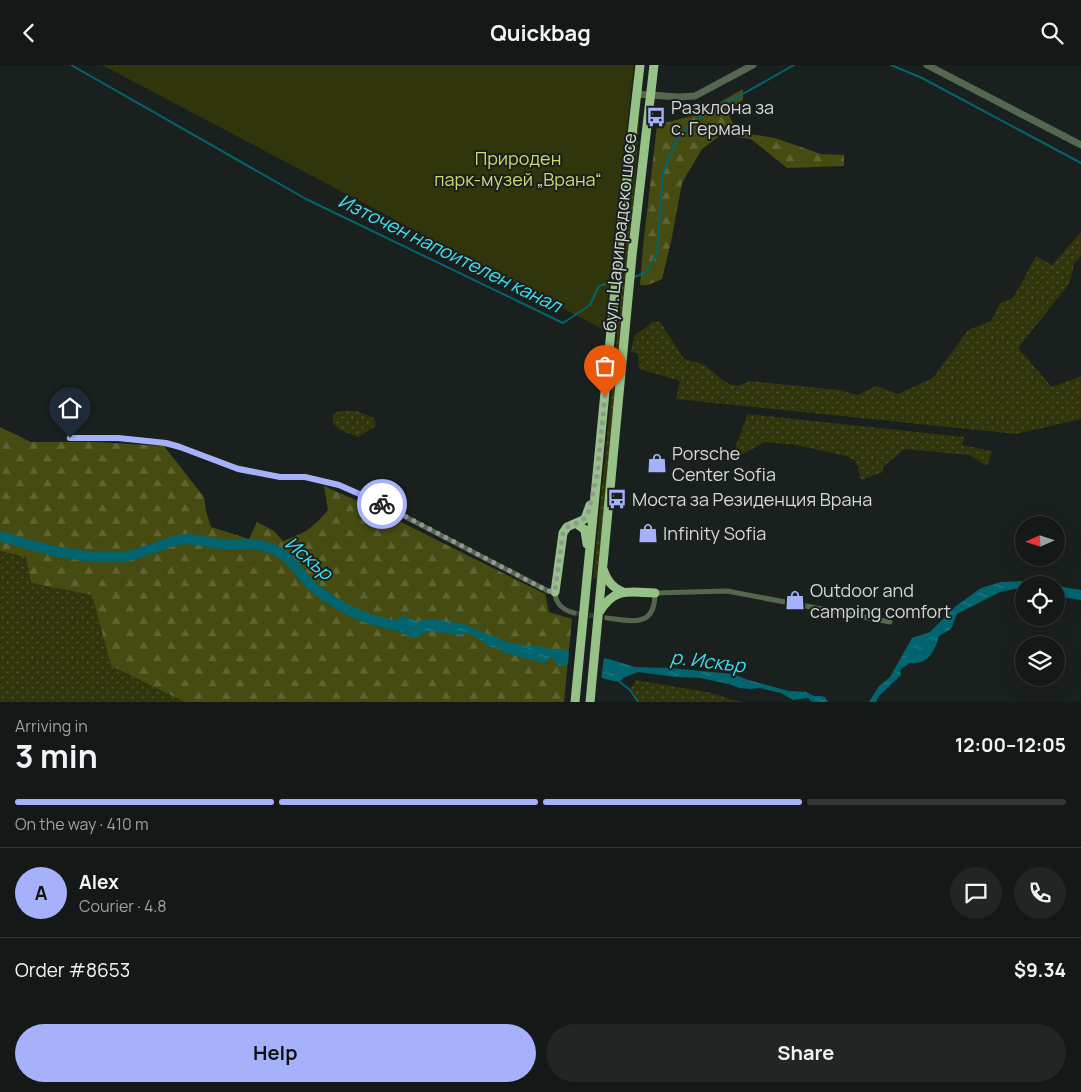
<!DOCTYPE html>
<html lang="en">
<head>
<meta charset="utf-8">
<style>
	:root { --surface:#141816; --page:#212523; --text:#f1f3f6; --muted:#9da0a1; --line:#333735; --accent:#a6b1fc }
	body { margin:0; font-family:Manrope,sans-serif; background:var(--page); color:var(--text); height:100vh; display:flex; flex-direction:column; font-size:19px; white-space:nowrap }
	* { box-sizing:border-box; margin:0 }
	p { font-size:16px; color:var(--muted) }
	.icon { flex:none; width:28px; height:28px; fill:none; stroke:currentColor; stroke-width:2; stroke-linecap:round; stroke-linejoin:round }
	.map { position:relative; height:637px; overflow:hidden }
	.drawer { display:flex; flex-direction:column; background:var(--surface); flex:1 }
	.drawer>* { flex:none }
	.needle { width:32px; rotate:267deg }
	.buttons { position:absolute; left:1015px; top:451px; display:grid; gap:10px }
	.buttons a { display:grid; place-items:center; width:50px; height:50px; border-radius:50%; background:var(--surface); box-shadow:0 5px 20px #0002,0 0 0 1px var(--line); font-size:25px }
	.pin { position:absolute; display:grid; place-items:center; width:42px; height:42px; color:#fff; margin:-51px -21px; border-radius:50% 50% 50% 0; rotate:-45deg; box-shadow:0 0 5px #0007 }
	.pin .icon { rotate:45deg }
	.courier { position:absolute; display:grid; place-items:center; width:50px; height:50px; margin:-25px; border:4px solid #a6b1fc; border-radius:50%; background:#fff; color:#222; box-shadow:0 1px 6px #0007 }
	.head em { font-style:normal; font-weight:700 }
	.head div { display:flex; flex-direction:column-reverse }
	.head { display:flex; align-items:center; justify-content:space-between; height:85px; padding:0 15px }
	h1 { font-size:32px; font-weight:700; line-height:38px }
	.bar { display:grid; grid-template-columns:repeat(4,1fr); gap:8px 5px; align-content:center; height:60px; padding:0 15px }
	.bar i { height:6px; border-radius:4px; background:var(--line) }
	.bar .selected { background:var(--accent) }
	.bar p { grid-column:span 4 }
	.line { display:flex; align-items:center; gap:12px; padding:0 15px; border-top:1px solid var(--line) }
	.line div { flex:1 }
	.round { display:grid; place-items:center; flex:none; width:52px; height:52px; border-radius:26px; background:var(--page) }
	.action { display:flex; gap:10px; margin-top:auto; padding:10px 15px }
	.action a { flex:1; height:58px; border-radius:30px; background:var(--accent); color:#111; font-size:20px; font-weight:700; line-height:58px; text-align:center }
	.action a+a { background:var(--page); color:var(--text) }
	header { display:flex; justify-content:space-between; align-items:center; height:65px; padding:0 15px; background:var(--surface); font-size:22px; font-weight:700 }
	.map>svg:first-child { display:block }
	.grass { fill:url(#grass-dots) }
	.forest { fill:url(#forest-firs) }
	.green { fill:#30350c }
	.water { fill:url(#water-ripples) }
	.pier { fill:#1a201d }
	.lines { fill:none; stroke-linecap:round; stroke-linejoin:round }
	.stream { stroke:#01646e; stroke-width:2 }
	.river { stroke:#01646e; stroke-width:10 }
	.minor-tunnel { stroke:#363b39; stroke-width:5; stroke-dasharray:5 2.5; stroke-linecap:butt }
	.minor { stroke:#55684f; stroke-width:5 }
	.tertiary { stroke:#55684f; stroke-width:7 }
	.trunk { stroke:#96c288; stroke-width:9 }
	.done { stroke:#929795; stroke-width:5; stroke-dasharray:0 9 }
	.route { stroke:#a6b1fc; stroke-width:6 }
	.labels { text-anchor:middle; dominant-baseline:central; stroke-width:4; stroke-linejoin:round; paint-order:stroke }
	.poi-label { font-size:18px; fill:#d3d7d5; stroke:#1a201d; text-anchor:start }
	.park-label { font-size:18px; fill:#ccd972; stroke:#1a201d }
	.street-label { font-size:18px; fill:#d3d7d5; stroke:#1a201d }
	.water-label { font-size:19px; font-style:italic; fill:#42dff3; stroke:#1a201d }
</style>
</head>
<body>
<header><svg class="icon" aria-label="back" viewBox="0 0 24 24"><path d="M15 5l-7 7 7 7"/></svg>Quickbag<svg class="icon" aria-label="search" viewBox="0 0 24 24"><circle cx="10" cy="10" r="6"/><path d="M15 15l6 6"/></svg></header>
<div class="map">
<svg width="1081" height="637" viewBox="0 0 1081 637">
	<defs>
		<pattern id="grass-dots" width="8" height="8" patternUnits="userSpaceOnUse" patternTransform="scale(1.25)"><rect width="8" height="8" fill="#30350c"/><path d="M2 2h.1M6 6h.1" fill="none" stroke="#4d522e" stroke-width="1.8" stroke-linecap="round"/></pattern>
		<pattern id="forest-firs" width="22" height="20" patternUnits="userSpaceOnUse" patternTransform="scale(1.25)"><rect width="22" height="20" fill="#454b11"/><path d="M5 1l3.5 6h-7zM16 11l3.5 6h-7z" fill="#5f6433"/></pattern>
		<pattern id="water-ripples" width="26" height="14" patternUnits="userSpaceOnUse" patternTransform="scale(1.25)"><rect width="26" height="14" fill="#01646e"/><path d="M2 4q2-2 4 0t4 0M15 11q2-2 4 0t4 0" fill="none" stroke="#257982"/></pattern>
	</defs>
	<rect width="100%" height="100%" fill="#1a201d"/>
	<path class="grass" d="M 640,39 L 635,126 L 597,513 L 593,513 Z
		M 1081,167 L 1081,191 L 1075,197 L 1069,219 L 1018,283 L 1052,322 L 1081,311 L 1081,354 L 1016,369 L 676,334 L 680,316 L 639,304 L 638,288 L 631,287 L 634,271 L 653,257 L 660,257 L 684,294 C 691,296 698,297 704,300 C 720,310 729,329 749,316 L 839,325 L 858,330 L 876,321 L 898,329 L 933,313 L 968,265 L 991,256 L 1000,238 L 1013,233 L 1036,191 L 1052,200 Z
		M 340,346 L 357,346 L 374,353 L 376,361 L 358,372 L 340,365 L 333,358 L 333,349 Z
		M 747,349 L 964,372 L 962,380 L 992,386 L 987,401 L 970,390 L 904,384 L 883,402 L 883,407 L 861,415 L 856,396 L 846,391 L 796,380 L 765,377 L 734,394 C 735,378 743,365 747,349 Z
		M 0,486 L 27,492 L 31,518 L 92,530 L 111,601 L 185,637 L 0,637 Z
		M 636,615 L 707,627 L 741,637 L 638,637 L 630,625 Z"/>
	<path class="forest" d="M 743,24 L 743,35 L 727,45 L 733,59 L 749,69 L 775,73 L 821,89 L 844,90 L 844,101 L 787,103 L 751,74 L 721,70 L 702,84 L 682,118 L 672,172 L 662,214 L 648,220 L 640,220 L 643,182 L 657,60 L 699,49 Z
		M 0,362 L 31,377 L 97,377 L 164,381 L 204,432 L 206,446 L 211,462 L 249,474 L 257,457 L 274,466 L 283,476 C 305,468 313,463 328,445 L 324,421 L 369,441 L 545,529 L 549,547 L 572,554 L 564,637 L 185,637 L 111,601 L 92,530 L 31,518 L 26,492 L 0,486 Z"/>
	<path class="green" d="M 102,0 L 634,0 L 604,265 Z"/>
	<path class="water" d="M 1024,516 L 1034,520 L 1024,520 L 1024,522 L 1000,527 L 957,549 L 951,564 L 939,571 C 935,586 928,600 910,598 L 900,605 L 901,610 L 879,631 L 876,637 L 869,637 L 879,621 L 890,612 L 912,573 L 930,567 L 956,541 L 981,523 L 1001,517 Z
		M 404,551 L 417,556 L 434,554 L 464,559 L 492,571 L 498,572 L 505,577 L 528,581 L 536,580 L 549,584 L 565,584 L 576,589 L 609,594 L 635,602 L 670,603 L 733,609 L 748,615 L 789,626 L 806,627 L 814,631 L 821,631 L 825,632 L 828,637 L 812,637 L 808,633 L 793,635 L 781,628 L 760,623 L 750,624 L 739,623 L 729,619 L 700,613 L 675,612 L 638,607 L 623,613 L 620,617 C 614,616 606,615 600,612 C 586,605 575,595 559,601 L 554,594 L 550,593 L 544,598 L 527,594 L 505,588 L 498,583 L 490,582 L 475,571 L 467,568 L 459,570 L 428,566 L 416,573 L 402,569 L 397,563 L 388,559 Z"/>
	<path class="pier" d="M 569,583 L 577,587 L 604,591 L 601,615 L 583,604 L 568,601 Z"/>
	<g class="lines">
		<path class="stream" d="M 71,0 L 306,134 L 563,258 L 590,240 L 599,221 L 612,217
			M 891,0 L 922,13 L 1081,98
			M 634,212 L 646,208 L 657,188 L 663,108 L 678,72 L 708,46 L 741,30 L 794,0
			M 620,617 L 630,625 L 638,637"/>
		<path class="river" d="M 0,471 C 39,483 78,494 119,492 C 139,491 157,480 177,475 C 192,472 206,477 221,479 C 234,480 247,477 259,480 C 294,487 293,506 317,525 C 341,544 369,556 399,561
			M 1056,526 L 1081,530"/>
		<path class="minor-tunnel" d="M 574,548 L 607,553"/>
		<path class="minor" d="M 69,373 L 117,373 L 151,376 L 180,382 L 238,403 L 280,412 L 305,412 L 339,420 L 375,436 L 548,526 L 555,527 C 555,538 563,545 574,548
			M 607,553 C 633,556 655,563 655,528 L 727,526 L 890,557"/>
		<path class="tertiary" d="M 927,0 L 1081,80
			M 636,29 L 678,32 L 695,31 L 753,0"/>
		<path class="trunk" d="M 577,459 L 585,465 L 587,479
			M 603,504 C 607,516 612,522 623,527
			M 555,527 L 563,468 L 567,462 L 585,454 L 590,440
			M 600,546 C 615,522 629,527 655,528
			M 575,637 L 618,193 L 640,0
			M 590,637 L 632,191 L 654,0"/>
	</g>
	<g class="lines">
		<path class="done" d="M 382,439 L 548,526 L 555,526 L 563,468 L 567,462 L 582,456 L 588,449 L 597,411 L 605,331"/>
		<path class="route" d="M 70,373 L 118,373 L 166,378 L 180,382 L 238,404 L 280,412 L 305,412 L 339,420 L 382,439"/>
	</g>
	<defs>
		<symbol id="bus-bare" viewBox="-9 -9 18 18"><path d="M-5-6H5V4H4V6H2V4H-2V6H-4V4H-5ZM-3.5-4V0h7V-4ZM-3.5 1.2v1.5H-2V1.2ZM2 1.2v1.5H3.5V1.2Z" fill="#a6b1fc" stroke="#1a201d" stroke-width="2.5" paint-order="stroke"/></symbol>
		<symbol id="shop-bare" viewBox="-9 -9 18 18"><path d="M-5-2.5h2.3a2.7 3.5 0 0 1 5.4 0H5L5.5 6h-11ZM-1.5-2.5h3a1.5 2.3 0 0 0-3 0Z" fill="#a6b1fc" stroke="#1a201d" stroke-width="2.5" paint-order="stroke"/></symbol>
	</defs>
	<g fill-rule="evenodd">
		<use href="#bus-bare" x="642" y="38" width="28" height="28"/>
		<use href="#shop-bare" x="643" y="384" width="28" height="28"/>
		<use href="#bus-bare" x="603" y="420" width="28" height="28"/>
		<use href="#shop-bare" x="634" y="454" width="28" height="28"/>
		<use href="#shop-bare" x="781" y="521" width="28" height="28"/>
	</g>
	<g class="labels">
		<g class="poi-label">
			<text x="671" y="42">Разклона за<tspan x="671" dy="21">с. Герман</tspan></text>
			<text x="672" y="388">Porsche<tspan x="672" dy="21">Center Sofia</tspan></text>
			<text x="632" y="434">Моста за Резиденция Врана</text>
			<text x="663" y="468">Infinity Sofia</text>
			<text x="810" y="525">Outdoor and<tspan x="810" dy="21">camping comfort</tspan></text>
		</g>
		<g class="park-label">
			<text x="518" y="93">Природен<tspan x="518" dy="21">парк-музей „Врана“</tspan></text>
		</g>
		<g class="street-label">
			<text transform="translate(619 167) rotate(-84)">бул. Цариградско шосе</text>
		</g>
		<g class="water-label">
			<text transform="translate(450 188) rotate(26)">Източен напоителен канал</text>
			<text transform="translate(309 493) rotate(40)">Искър</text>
			<text transform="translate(708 596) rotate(7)">р. Искър</text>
		</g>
	</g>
</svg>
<div class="buttons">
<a><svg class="needle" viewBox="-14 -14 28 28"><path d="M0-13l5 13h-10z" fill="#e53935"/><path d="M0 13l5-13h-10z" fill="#9da0a1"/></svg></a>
<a><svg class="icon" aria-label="locate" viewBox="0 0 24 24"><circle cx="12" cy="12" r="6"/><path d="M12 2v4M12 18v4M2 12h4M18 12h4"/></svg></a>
<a><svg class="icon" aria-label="layers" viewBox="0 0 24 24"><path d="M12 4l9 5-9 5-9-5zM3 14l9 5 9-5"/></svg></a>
</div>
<div class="pin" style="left:605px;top:331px;background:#ea580c"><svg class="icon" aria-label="bag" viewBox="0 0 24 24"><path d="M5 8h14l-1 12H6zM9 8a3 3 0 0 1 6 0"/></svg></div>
<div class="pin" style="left:70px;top:373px;background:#1f2937"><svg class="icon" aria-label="home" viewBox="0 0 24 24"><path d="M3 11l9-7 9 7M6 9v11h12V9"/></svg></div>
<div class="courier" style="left:382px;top:439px"><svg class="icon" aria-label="bike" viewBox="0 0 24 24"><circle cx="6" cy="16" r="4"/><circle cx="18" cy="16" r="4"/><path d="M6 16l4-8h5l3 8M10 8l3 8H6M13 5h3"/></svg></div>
</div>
<section class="drawer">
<div class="head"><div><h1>3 min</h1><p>Arriving in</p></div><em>12:00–12:05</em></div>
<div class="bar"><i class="selected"></i><i class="selected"></i><i class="selected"></i><i></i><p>On the way · 410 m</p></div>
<div class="line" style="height:90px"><b class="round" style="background:var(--accent);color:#111">A</b><div><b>Alex</b><p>Courier · 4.8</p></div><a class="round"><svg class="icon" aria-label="chat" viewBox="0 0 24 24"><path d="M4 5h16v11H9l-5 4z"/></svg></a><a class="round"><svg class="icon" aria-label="phone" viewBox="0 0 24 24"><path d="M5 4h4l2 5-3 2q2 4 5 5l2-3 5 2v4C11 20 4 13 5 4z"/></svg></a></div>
<div class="line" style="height:65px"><div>Order #8653</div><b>$9.34</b></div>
<div class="action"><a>Help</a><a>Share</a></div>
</section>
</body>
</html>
